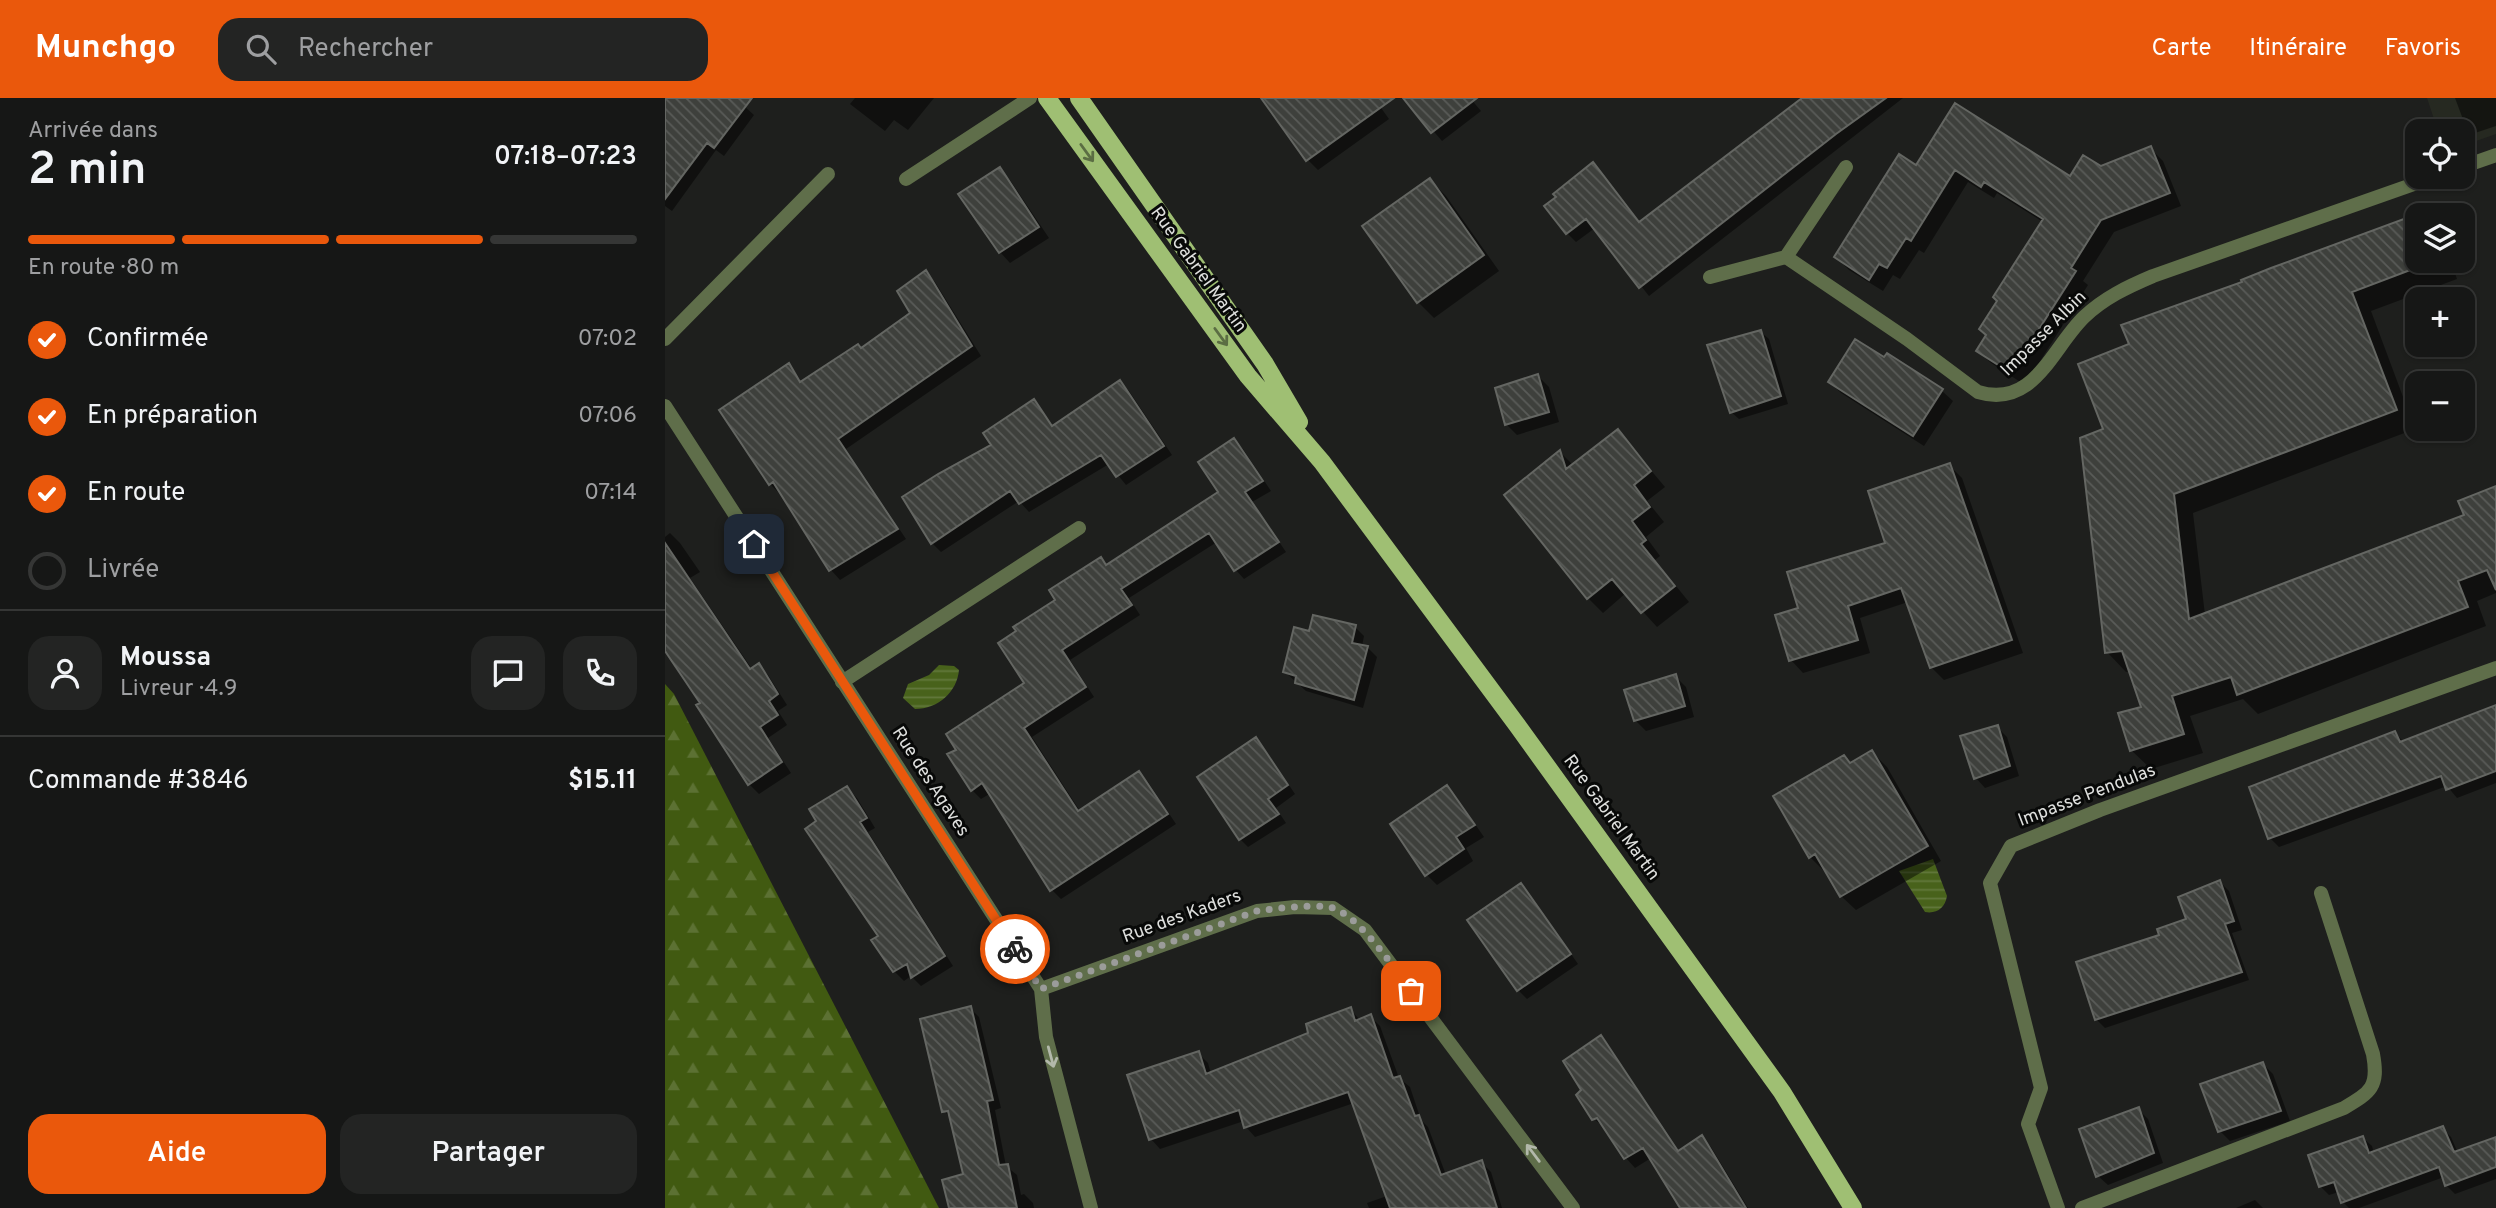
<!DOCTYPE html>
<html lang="fr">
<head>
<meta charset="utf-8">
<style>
	:root { --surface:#161716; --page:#232423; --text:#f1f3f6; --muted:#9e9fa1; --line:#353635; --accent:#ea580c }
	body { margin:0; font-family:Overpass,sans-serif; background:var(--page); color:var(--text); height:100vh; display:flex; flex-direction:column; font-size:26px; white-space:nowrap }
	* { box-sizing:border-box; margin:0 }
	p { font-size:23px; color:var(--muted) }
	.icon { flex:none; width:38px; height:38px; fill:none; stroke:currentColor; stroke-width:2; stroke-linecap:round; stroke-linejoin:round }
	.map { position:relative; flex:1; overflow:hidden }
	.sheet { display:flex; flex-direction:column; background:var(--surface); width:665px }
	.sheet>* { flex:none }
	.tools { position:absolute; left:1740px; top:21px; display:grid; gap:14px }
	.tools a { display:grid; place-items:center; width:70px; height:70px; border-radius:14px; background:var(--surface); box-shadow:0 2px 5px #0004,0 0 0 2px var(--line); font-size:35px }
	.pin { position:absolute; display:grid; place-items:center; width:60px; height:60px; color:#fff; margin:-30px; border-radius:14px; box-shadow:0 4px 10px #0006 }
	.courier { position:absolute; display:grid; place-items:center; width:70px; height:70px; margin:-35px; border:5px solid #ea580c; border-radius:50%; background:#fff; color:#222; box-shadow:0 2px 9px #0007 }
	.overview em { font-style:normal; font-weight:600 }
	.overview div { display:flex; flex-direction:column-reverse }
	.overview { display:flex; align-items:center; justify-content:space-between; height:119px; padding:0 28px }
	h1 { font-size:46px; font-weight:600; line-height:52px }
	.bar { display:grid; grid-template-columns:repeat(4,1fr); gap:10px 7px; align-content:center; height:84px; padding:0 28px }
	.bar i { height:9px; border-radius:5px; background:var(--line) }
	.bar .selected { background:var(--accent) }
	.bar p { grid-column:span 4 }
	.line { display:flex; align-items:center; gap:18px; padding:0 28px; border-top:2px solid var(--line) }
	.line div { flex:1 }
	.round { display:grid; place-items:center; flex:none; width:74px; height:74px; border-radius:21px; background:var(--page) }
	ol { padding:0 28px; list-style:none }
	li { display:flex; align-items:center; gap:21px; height:77px }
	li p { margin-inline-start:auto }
	li .icon { padding:7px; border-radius:50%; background:var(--accent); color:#fff; stroke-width:4 }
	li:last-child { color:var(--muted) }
	li i { width:38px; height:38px; border:4px solid var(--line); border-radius:50% }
	.action { display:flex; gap:14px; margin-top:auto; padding:14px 28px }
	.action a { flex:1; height:80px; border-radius:21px; background:var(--accent); color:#fff; font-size:28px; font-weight:600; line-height:80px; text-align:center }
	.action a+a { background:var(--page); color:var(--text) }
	header { display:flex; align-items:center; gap:42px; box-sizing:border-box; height:98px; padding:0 35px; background:var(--accent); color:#fff }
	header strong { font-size:33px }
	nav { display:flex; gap:38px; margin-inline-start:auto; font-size:24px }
	.search { width:490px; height:63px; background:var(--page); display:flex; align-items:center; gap:18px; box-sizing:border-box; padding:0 24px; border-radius:21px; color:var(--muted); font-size:26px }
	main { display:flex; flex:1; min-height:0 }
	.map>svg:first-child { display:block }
	.built { fill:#262921 }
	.forest { fill:url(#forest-firs) }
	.water { fill:url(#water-rules) }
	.shadow { fill:#0007 }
	.building { fill:url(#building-back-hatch); stroke:#646662; stroke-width:2 }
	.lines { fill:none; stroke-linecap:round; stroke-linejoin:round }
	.lane { stroke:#5f6e4a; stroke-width:14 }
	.street { stroke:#5f6e4a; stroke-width:14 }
	.primary { stroke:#9fbf73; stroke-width:18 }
	.oneway { stroke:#5b6d43 }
	.oneway2 { stroke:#b2b8aa }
	.done { stroke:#9b9c9a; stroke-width:7; stroke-dasharray:0 12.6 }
	.route { stroke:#ea580c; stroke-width:9 }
	.labels { text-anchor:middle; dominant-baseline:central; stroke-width:6; stroke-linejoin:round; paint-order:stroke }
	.street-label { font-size:18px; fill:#dfe0de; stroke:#080908 }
</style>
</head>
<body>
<header>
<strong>Munchgo</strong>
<div class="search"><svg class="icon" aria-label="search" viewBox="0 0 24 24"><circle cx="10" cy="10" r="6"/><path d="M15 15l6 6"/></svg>Rechercher</div>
<nav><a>Carte</a><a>Itinéraire</a><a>Favoris</a></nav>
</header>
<main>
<section class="sheet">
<div class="overview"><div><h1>2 min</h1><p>Arrivée dans</p></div><em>07:18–07:23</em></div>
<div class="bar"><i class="selected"></i><i class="selected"></i><i class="selected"></i><i></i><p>En route · 80 m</p></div>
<ol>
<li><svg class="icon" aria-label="check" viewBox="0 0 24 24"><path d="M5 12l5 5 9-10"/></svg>Confirmée<p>07:02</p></li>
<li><svg class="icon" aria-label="check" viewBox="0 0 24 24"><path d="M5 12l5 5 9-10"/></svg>En préparation<p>07:06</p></li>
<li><svg class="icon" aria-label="check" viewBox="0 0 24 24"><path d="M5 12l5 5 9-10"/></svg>En route<p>07:14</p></li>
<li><i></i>Livrée</li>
</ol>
<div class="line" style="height:126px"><a class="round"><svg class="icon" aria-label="person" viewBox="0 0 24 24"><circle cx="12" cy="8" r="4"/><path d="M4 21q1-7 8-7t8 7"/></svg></a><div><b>Moussa</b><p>Livreur · 4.9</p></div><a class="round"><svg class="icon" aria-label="chat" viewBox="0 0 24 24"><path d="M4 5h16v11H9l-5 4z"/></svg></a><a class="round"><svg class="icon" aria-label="phone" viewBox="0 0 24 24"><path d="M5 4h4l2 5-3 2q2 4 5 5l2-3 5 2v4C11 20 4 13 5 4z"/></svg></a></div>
<div class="line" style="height:91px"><div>Commande #3846</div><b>$15.11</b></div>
<div class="action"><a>Aide</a><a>Partager</a></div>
</section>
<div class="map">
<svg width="1831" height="1110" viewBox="0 0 1831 1110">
	<defs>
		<pattern id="forest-firs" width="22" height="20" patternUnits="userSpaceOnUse" patternTransform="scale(1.75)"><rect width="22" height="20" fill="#415a11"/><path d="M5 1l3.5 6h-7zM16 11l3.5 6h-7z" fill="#5c7133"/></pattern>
		<pattern id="water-rules" width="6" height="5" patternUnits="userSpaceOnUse" patternTransform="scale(1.75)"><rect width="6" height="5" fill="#48621b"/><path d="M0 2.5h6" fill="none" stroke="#62783c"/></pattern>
		<pattern id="building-back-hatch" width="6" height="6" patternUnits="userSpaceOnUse" patternTransform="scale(1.75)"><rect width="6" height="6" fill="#3e403c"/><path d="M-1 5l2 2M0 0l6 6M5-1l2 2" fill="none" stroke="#595b58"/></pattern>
	</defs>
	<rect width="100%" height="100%" fill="#1e1f1d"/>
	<path class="built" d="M 1762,0 L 1831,0 L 1831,36 L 1797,48 L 1797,33 L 1773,33 Z"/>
	<path class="forest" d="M 0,586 L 9,596 L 274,1110 L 0,1110 Z"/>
	<path class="water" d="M 274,567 L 289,568 L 294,572 C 292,594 273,611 250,611 L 238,600 L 243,586 L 264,577 Z
		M 1268,761 L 1282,798 C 1280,810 1272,816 1260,814 L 1234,773 Z"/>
	<path class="shadow" d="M 7,0 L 86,0 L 79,8 L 89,17 L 59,58 L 51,52 L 7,113 L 0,108 L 0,10 Z
		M 190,0 L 269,0 L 243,32 L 229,22 L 220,33 L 185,6 Z
		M 598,0 L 709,0 L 724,21 L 653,72 L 643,62 Z
		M 740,0 L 805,0 L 816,13 L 777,43 Z
		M 1140,0 L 1238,0 L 984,198 L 930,130 L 911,144 L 902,135 L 928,66 L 975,126 Z
		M 1790,0 L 1831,0 L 1831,28 L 1810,35 L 1799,24 Z
		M 1291,8 L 1405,80 L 1485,50 L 1498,63 L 1516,108 L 1449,134 L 1418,183 L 1423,187 L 1360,287 L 1326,265 L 1313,253 L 1378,124 L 1332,95 L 1329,100 L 1303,84 L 1259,155 L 1254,152 L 1235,181 L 1228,177 L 1218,193 L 1184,172 L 1171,159 L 1251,69 Z
		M 334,71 L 345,82 L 384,140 L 345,165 L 335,154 Z
		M 765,82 L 781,98 L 834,173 L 769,220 L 753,204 Z
		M 1797,141 L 1808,168 L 1790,175 L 1792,181 L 1706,213 L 1750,331 L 1528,415 L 1540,517 L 1802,418 L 1831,390 L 1831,495 L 1812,503 L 1821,528 L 1593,616 L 1578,601 L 1525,618 L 1538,655 L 1486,671 L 1466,652 L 1478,611 L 1465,573 L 1461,574 L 1442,554 L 1440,332 L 1415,267 L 1752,163 L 1797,163 Z
		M 260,175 L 270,184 L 316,258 L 181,351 L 241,441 L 175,482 L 166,472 L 116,394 L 114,395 L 105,386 L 123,268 L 137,285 L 196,252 L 248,215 Z
		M 1096,234 L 1104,241 L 1123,306 L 1074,321 L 1066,314 Z
		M 1223,257 L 1277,293 L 1288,303 L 1259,348 L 1176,295 L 1165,284 L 1220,262 Z
		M 873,278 L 884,289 L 894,324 L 852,337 L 841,326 Z
		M 455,284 L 464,293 L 507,357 L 461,387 L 444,366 L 364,414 L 354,403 L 276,454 L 267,445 L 328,347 L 369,303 L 389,329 Z
		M 953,333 L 1000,389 L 982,403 L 999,424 L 981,439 L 995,458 L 990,462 L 1024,504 L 992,529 L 961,495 L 938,515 L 923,500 L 895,354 L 909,368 Z
		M 569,342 L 578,351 L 606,393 L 587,404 L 621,454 L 579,481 L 570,471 L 552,444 L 464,500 L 475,517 L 405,562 L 429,599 L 367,639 L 415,713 L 474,675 L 483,684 L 511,726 L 396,801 L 387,792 L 326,695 L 316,701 L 307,692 L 293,652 L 362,586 L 392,502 L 436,462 L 443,468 L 556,394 Z
		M 1284,367 L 1297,380 L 1358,555 L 1279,582 L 1266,569 L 1243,504 L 1195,520 L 1205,555 L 1138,575 L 1126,562 L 1135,511 L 1223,446 Z
		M 5,435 L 15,445 L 35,474 L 25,480 L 87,571 L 93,567 L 103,577 L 122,607 L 113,613 L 122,627 L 103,640 L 126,675 L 94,696 L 84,686 L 37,605 L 0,550 L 0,439 Z
		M 690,529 L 699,538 L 697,548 L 703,550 L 712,559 L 698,610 L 641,593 L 620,574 L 646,535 Z
		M 1010,578 L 1021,589 L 1029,619 L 981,633 L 970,622 Z
		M 1831,609 L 1831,685 L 1792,700 L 1782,688 L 1614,749 L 1605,740 L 1730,635 L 1739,644 Z
		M 1332,629 L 1342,639 L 1354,678 L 1320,690 L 1311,680 Z
		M 591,641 L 599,650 L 630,696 L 611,710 L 621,725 L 583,749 L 575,741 Z
		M 1207,654 L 1222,669 L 1276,763 L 1191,812 L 1176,798 L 1162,772 L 1160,774 L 1145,759 L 1179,659 L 1187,666 Z
		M 782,689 L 792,700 L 819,739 L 801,750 L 808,763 L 772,787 L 761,776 Z
		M 182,690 L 192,700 L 210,730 L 203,734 L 288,868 L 256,888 L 246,878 L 239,883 L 229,873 L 209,843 L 215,839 L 153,724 Z
		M 1555,784 L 1564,793 L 1577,832 L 1567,835 L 1584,882 L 1440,930 L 1431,921 L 1496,838 L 1523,822 Z
		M 855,787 L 865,797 L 913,866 L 862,901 L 853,892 Z
		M 305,910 L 314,919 L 336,1010 L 330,1012 L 341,1068 L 352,1077 L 356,1097 L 359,1096 L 368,1105 L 369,1110 L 286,1110 L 300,1078 L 287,1021 L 279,1013 Z
		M 685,911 L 695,922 L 705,918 L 715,928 L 734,980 L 745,989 L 756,1022 L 763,1029 L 781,1077 L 817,1065 L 826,1074 L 837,1110 L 704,1110 L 702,1105 L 722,1098 L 689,1005 L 590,1039 L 581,1029 L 579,1023 L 495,1051 L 486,1041 L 533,955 L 543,965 L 546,976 L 645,936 Z
		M 936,939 L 945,949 L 1015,1054 L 1037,1040 L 1046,1049 L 1083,1110 L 1017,1110 L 986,1060 L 970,1070 L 961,1060 L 940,1030 L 929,1021 L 918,992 Z
		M 1598,966 L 1608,976 L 1625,1023 L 1565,1043 L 1555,1033 Z
		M 1473,1011 L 1483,1021 L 1498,1065 L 1443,1087 L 1433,1078 Z
		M 1777,1030 L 1786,1039 L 1793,1055 L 1831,1041 L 1831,1081 L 1790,1096 L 1781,1087 L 1779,1079 L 1694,1110 L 1684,1110 L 1678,1104 L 1674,1094 L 1664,1097 L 1655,1088 L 1698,1040 L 1707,1048 L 1709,1055 Z
		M 1590,1102 L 1598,1110 L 1571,1110 Z"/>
	<path class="building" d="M 0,0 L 87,0 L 49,50 L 42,45 L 0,101 Z
		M 596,0 L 729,0 L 641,63 Z
		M 738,0 L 812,0 L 766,35 Z
		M 1137,0 L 1221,0 L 1171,36 L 974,190 L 921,121 L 901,136 L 879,108 L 891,99 L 888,96 L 928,64 L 974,124 Z
		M 1290,5 L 1405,78 L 1418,57 L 1436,68 L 1486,48 L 1505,95 L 1436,122 L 1406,170 L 1411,173 L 1346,275 L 1311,253 L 1321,237 L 1314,231 L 1332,203 L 1328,199 L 1378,121 L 1319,84 L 1316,89 L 1290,72 L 1246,143 L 1241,140 L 1222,170 L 1214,166 L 1204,182 L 1169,159 L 1234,56 L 1251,67 Z
		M 335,69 L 374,129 L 334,155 L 293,96 Z
		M 765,80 L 819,157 L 752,205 L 697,128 Z
		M 1774,108 L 1777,117 L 1752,117 L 1752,163 L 1769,163 L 1687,194 L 1732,312 L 1509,396 L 1524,521 L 1799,417 L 1793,403 L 1831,388 L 1831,492 L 1822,472 L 1793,483 L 1803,509 L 1572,597 L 1566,579 L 1507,598 L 1519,636 L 1465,653 L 1453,615 L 1476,609 L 1457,553 L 1440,555 L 1415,340 L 1438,331 L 1413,266 L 1464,246 L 1456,227 L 1577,184 L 1576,182 L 1606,170 Z
		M 261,172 L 307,248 L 173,341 L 233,431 L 164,473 L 108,384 L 104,387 L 54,312 L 124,265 L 135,284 L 193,246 L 196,250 L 245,215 L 232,193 Z
		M 1096,232 L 1116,298 L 1065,315 L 1042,247 Z
		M 1190,241 L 1219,259 L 1222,255 L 1278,291 L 1248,338 L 1163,284 Z
		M 873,276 L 884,314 L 840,327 L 830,290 Z
		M 455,282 L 499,348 L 451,379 L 436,357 L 354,406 L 345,393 L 266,446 L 237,399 L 273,376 L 326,347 L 318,335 L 369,301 L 387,328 Z
		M 953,331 L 986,373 L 969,387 L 985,409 L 967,423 L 981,442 L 976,446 L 1010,488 L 976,515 L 947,481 L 922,501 L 839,397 L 895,352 L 901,371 Z
		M 569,340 L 598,383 L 580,394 L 614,444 L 569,473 L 544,435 L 456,491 L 467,507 L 397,552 L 421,589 L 359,630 L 413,713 L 474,673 L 503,716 L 385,793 L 317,685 L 306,693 L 282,656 L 291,652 L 281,636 L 359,585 L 333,545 L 351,533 L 348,529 L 390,502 L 384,492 L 436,459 L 441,467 L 553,394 L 533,364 Z
		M 1285,365 L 1347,542 L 1265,570 L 1236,490 L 1183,508 L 1193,542 L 1124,563 L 1110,517 L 1133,510 L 1122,474 L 1220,445 L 1203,393 Z
		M 0,445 L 85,571 L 94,565 L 113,596 L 104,603 L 113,617 L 95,629 L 117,664 L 83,687 L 31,607 L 35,605 L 0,553 Z
		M 648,517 L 691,527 L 687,545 L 703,548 L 689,602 L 630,585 L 631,578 L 618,574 L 629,529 L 644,533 Z
		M 1011,576 L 1020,608 L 969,623 L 959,592 Z
		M 1831,607 L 1831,673 L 1781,692 L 1776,678 L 1603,741 L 1584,689 L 1730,633 L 1735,644 Z
		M 1333,627 L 1345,668 L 1309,681 L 1295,638 Z
		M 591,639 L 623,687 L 603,701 L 614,716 L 574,742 L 532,679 Z
		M 1207,652 L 1263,748 L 1175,799 L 1150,756 L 1144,760 L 1108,698 L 1179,657 L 1185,665 Z
		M 782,687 L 810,727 L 791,739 L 799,751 L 760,778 L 725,726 Z
		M 182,688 L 202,720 L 195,724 L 280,858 L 246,880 L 242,866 L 228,874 L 206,842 L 213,838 L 140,731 L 151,723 L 144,711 Z
		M 1555,782 L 1569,823 L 1560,826 L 1577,874 L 1430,922 L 1411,864 L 1494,837 L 1492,831 L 1521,821 L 1513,799 Z
		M 856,785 L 906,856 L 852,893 L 802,822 Z
		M 306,908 L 328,1002 L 322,1003 L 334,1067 L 343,1066 L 352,1110 L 284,1110 L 277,1082 L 298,1076 L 283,1013 L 277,1014 L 255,921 Z
		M 686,909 L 690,923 L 706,916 L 728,980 L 735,978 L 750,1018 L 754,1017 L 776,1077 L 817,1062 L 832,1110 L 725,1110 L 683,994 L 579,1030 L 574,1012 L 484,1042 L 462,977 L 534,953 L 541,976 L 643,935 L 641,926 Z
		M 936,937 L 1013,1053 L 1037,1037 L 1081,1110 L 1015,1110 L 978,1050 L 959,1061 L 932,1020 L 927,1022 L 911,997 L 916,992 L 898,963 Z
		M 1598,964 L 1616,1013 L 1553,1034 L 1535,986 Z
		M 1474,1009 L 1489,1055 L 1431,1079 L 1414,1031 Z
		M 1778,1028 L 1789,1054 L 1831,1039 L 1831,1069 L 1780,1088 L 1774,1069 L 1676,1105 L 1669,1084 L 1654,1089 L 1643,1057 L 1698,1038 L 1704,1055 Z"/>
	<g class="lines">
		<path class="lane" d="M 241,81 L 365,0
			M 0,241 L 163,76
			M 177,584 L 414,430
			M 1417,1110 L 1679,1010 C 1706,994 1714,989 1708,956 L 1656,795"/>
		<path class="street" d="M 1797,69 L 1831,57
			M 1121,159 L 1242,241 L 1313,294 C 1369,311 1387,250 1419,219 C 1439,200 1462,189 1488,178 L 1769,79
			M 1045,179 L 1121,159 L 1181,69
			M 0,308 L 376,891 L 381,939 L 426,1110
			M 376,891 L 592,813 L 630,809 L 668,810 L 700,832 L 908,1110
			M 1393,1110 L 1363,1026 L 1376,990 L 1325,785 L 1346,748 L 1435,712 L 1831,570"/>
		<path class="primary" d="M 382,0 L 583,278 L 657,364 L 852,627 L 1117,994 L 1188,1110
			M 414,0 L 600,266 L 634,324"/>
	</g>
	<defs><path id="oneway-shaft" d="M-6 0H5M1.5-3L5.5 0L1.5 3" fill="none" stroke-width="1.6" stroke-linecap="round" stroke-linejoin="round" transform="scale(1.75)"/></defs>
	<g class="oneway">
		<use href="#oneway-shaft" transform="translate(422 55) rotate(54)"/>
		<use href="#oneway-shaft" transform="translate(556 239) rotate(54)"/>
	</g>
	<g class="oneway2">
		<use href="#oneway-shaft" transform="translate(386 959) rotate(75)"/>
		<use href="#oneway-shaft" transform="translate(868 1055) rotate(-127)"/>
	</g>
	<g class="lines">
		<path class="done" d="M 350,851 L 376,891 L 592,813 C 609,811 652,805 668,810 C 695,819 729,870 746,893"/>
		<path class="route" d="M 89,446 L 350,851"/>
	</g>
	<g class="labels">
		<g class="street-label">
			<text transform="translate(533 172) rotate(54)">Rue Gabriel Martin</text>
			<text transform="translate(1379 236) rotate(-45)">Impasse Albin</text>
			<text transform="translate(265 684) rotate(57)">Rue des Agaves</text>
			<text transform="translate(1422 698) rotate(-21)">Impasse Pendulas</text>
			<text transform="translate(946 720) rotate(54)">Rue Gabriel Martin</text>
			<text transform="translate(517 819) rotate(-20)">Rue des Kaders</text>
		</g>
	</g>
</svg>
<div class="tools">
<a><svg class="icon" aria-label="locate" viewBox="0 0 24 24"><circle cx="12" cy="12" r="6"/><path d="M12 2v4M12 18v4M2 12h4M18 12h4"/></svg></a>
<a><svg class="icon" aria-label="layers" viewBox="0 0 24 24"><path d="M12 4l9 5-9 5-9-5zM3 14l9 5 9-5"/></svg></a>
<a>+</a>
<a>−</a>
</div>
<div class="pin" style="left:746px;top:893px;background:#ea580c"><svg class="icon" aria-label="bag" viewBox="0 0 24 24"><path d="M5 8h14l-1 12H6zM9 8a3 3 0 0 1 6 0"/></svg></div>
<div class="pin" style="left:89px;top:446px;background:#1f2937"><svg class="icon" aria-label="home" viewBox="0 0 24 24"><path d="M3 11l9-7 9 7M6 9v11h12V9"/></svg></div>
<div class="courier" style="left:350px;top:851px"><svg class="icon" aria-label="bike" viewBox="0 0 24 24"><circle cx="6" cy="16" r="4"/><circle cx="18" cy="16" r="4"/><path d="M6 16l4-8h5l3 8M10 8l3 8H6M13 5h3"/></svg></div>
</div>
</main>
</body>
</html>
